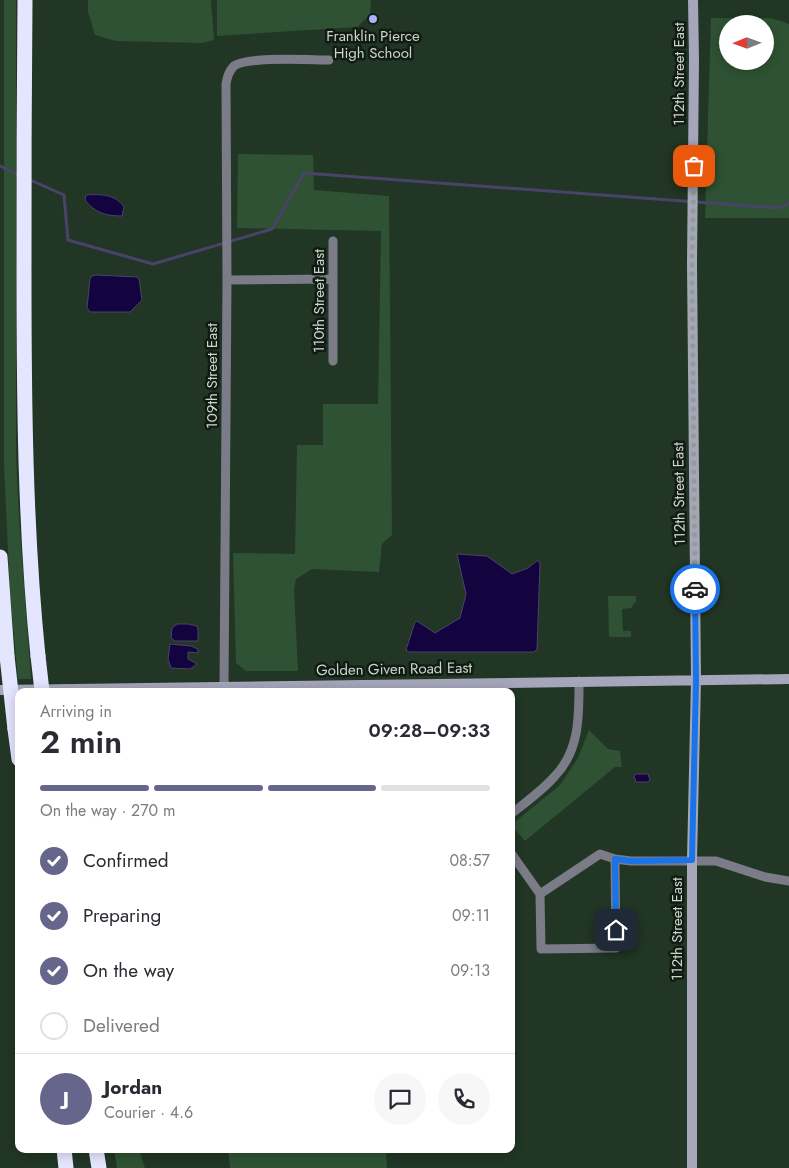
<!DOCTYPE html>
<html lang="en">
<head>
<meta charset="utf-8">
<style>
	:root { --surface:#fff; --page:#f7f7f7; --text:#2b2b33; --muted:#7c7c81; --line:#e1e1e2; --accent:#66668d }
	body { margin:0; font-family:Jost,sans-serif; background:var(--page); color:var(--text); height:100vh; display:flex; flex-direction:column; font-size:19px; white-space:nowrap }
	* { box-sizing:border-box; margin:0 }
	p { font-size:16px; color:var(--muted) }
	.icon { flex:none; width:28px; height:28px; fill:none; stroke:currentColor; stroke-width:2; stroke-linecap:round; stroke-linejoin:round }
	.map { position:relative; flex:1; overflow:hidden }
	.drawer { position:absolute; left:15px; top:688px; width:500px; height:465px; display:flex; flex-direction:column; background:var(--surface); border-radius:10px; box-shadow:0 2px 12px #0003 }
	.drawer>* { flex:none }
	.needle { width:32px; rotate:269deg }
	.controls { position:absolute; left:719px; top:15px; display:grid; gap:10px }
	.controls a { display:grid; place-items:center; width:55px; height:55px; border-radius:50%; background:var(--surface); box-shadow:0 2px 12px #0003; font-size:25px }
	.pin { position:absolute; display:grid; place-items:center; width:42px; height:42px; color:#fff; margin:-21px; border-radius:10px; box-shadow:0 2px 8px #0006 }
	.courier { position:absolute; display:grid; place-items:center; width:50px; height:50px; margin:-25px; border:4px solid #1a73e8; border-radius:50%; background:#fff; color:#222; box-shadow:0 1px 6px #0007 }
	.headline em { font-style:normal; font-weight:600 }
	.headline div { display:flex; flex-direction:column-reverse }
	.headline { display:flex; align-items:center; justify-content:space-between; height:85px; padding:0 25px }
	h1 { font-size:32px; font-weight:600; line-height:38px }
	.bar { display:grid; grid-template-columns:repeat(4,1fr); gap:8px 5px; align-content:center; height:60px; padding:0 25px }
	.bar i { height:6px; border-radius:4px; background:var(--line) }
	.bar .selected { background:var(--accent) }
	.bar p { grid-column:span 4 }
	.line { display:flex; align-items:center; gap:12px; padding:0 25px; border-top:1px solid var(--line) }
	.line div { flex:1 }
	.round { display:grid; place-items:center; flex:none; width:52px; height:52px; border-radius:26px; background:var(--page) }
	ol { padding:0 25px; list-style:none }
	li { display:flex; align-items:center; gap:15px; height:55px }
	li p { margin-inline-start:auto }
	li .icon { padding:5px; border-radius:50%; background:var(--accent); color:#fff; stroke-width:4 }
	li:last-child { color:var(--muted) }
	li i { width:28px; height:28px; border:2px solid var(--line); border-radius:50% }
	.map>svg:first-child { display:block }
	.green { fill:#2e5233; fill-rule:evenodd }
	.water { fill:#13043f; stroke:#4a4369 }
	.lines { fill:none; stroke-linecap:round; stroke-linejoin:round }
	.stream { stroke:#4a4369; stroke-width:3 }
	.street { stroke:#7b7c88; stroke-width:9 }
	.secondary { stroke:#a5a6ba; stroke-width:10 }
	.highway { stroke:#e4e5fe; stroke-width:15 }
	.highway-bridge { stroke:#e4e5fe; stroke-width:15 }
	.done { stroke:#8e9e90; stroke-width:5; stroke-dasharray:0 9 }
	.route { stroke:#1a73e8; stroke-width:6 }
	.poi-dot { fill:#aeaefa; stroke:#121b13; stroke-width:2 }
	.labels { text-anchor:middle; dominant-baseline:central; stroke-width:5; stroke-linejoin:round; paint-order:stroke }
	.poi-label { font-size:15px; fill:#c9d6ca; stroke:#121b13 }
	.street-label { font-size:15px; fill:#c9d6ca; stroke:#121b13 }
</style>
</head>
<body>
<div class="map">
<svg width="789" height="1168" viewBox="0 0 789 1168">
	<rect width="100%" height="100%" fill="#213624"/>
	<path class="green" d="M 4,0 L 16,0 L 16,456 L 19,519 L 31,679 L 18,679 L 10,593 L 4,465 Z
		M 88,0 L 211,0 L 214,40 L 202,43 L 116,41 L 95,35 L 88,12 Z
		M 217,0 L 371,0 L 370,15 L 357,27 L 217,36 Z
		M 711,18 L 771,18 L 789,24 L 789,218 L 705,218 ZM 728,24 L 765,24 L 765,61 L 728,61 Z
		M 238,154 L 313,155 L 314,190 L 389,196 L 392,535 L 382,544 L 379,572 L 312,569 L 296,579 L 294,589 L 298,671 L 246,671 L 236,663 L 233,553 L 295,554 L 297,445 L 323,445 L 323,404 L 378,404 L 381,231 L 237,228 Z
		M 608,596 L 636,596 L 636,601 L 631,608 L 622,609 L 623,631 L 631,631 L 631,637 L 609,637 Z
		M 589,730 L 608,749 L 620,751 L 622,767 L 615,767 L 525,841 L 511,825 L 560,785 L 578,758 Z
		M 114,1149 L 139,1149 L 145,1168 L 117,1168 Z
		M 228,1149 L 386,1149 L 387,1168 L 230,1168 Z"/>
	<path class="water" d="M 86,195 C 101,194 115,194 124,207 L 122,216 C 106,216 95,213 85,200 Z
		M 96,275 L 137,277 L 139,279 L 142,300 L 130,312 L 90,312 L 87,308 L 90,279 L 92,276 Z
		M 457,554 L 487,556 L 512,574 L 528,568 L 538,560 L 540,564 L 537,649 L 534,652 L 409,652 L 406,650 L 415,622 L 417,621 L 435,633 L 460,618 L 466,594 Z
		M 177,624 L 188,624 L 197,626 L 198,630 L 198,641 L 175,641 L 171,638 L 172,628 Z
		M 170,644 L 191,646 L 198,649 L 198,653 L 188,652 L 188,659 L 197,664 L 190,669 L 171,668 L 168,659 Z
		M 636,774 L 648,774 L 650,780 L 648,782 L 636,782 L 634,776 Z"/>
	<g class="lines">
		<path class="stream" d="M 0,166 L 20,175
			M 28,179 L 64,195 L 68,240 L 153,264 L 272,229 L 304,173 L 779,208 L 789,203"/>
		<path class="street" d="M 333,241 L 333,361
			M 227,280 L 332,279
			M 224,687 L 227,280 L 226,84 C 227,77 229,71 234,66 C 248,56 310,60 329,60
			M 511,814 C 526,802 543,790 555,776 C 580,750 579,715 579,681
			M 511,853 L 540,894
			M 540,894 L 600,854 L 615,859 L 631,861 L 716,861 L 765,877 L 789,881
			M 540,894 L 541,949 L 616,948 L 615,859"/>
		<path class="secondary" d="M 0,690 L 789,679
			M 692,1168 L 692,860 L 696,680 L 692,264 L 694,59 L 693,0"/>
		<path class="highway" d="M 25,0 C 24,91 24,181 24,272 C 24,400 25,528 38,656
			M 0,557 L 7,656
			M 15,729 L 19,759
			M 64,1149 L 66,1168
			M 96,1149 L 99,1168"/>
		<path class="highway-bridge" d="M 7,656 L 15,729
			M 38,656 L 42,691"/>
	</g>
	<g class="lines">
		<path class="done" d="M 694,166 L 692,264 L 695,589"/>
		<path class="route" d="M 616,930 L 615,859 L 631,861 L 692,860 L 696,680 L 695,589"/>
	</g>
	<circle class="poi-dot" cx="373" cy="19" r="5"/>
	<g class="labels">
		<g class="poi-label">
			<text x="373" y="36">Franklin Pierce<tspan x="373" dy="17">High School</tspan></text>
		</g>
		<g class="street-label">
			<text transform="translate(679 74) rotate(-90)">112th Street East</text>
			<text transform="translate(319 301) rotate(-90)">110th Street East</text>
			<text transform="translate(212 376) rotate(-90)">109th Street East</text>
			<text transform="translate(679 494) rotate(-91)">112th Street East</text>
			<text transform="translate(394 669) rotate(-1)">Golden Given Road East</text>
			<text transform="translate(677 929) rotate(-90)">112th Street East</text>
		</g>
	</g>
</svg>
<div class="controls">
<a><svg class="needle" viewBox="-14 -14 28 28"><path d="M0-13l5 13h-10z" fill="#e53935"/><path d="M0 13l5-13h-10z" fill="#7c7c81"/></svg></a>
</div>
<div class="pin" style="left:694px;top:166px;background:#ea580c"><svg class="icon" aria-label="bag" viewBox="0 0 24 24"><path d="M5 8h14l-1 12H6zM9 8a3 3 0 0 1 6 0"/></svg></div>
<div class="pin" style="left:616px;top:930px;background:#1f2937"><svg class="icon" aria-label="home" viewBox="0 0 24 24"><path d="M3 11l9-7 9 7M6 9v11h12V9"/></svg></div>
<div class="courier" style="left:695px;top:589px"><svg class="icon" aria-label="car" viewBox="0 0 24 24"><path d="M5 17H2v-5l4-1 3-4h7l3 4 3 1v5h-3M9 17h6M6 11h13"/><circle cx="7" cy="17" r="2"/><circle cx="17" cy="17" r="2"/></svg></div>
<section class="drawer">
<div class="headline"><div><h1>2 min</h1><p>Arriving in</p></div><em>09:28–09:33</em></div>
<div class="bar"><i class="selected"></i><i class="selected"></i><i class="selected"></i><i></i><p>On the way · 270 m</p></div>
<ol>
<li><svg class="icon" aria-label="check" viewBox="0 0 24 24"><path d="M5 12l5 5 9-10"/></svg>Confirmed<p>08:57</p></li>
<li><svg class="icon" aria-label="check" viewBox="0 0 24 24"><path d="M5 12l5 5 9-10"/></svg>Preparing<p>09:11</p></li>
<li><svg class="icon" aria-label="check" viewBox="0 0 24 24"><path d="M5 12l5 5 9-10"/></svg>On the way<p>09:13</p></li>
<li><i></i>Delivered</li>
</ol>
<div class="line" style="height:90px"><b class="round" style="background:var(--accent);color:#fff">J</b><div><b>Jordan</b><p>Courier · 4.6</p></div><a class="round"><svg class="icon" aria-label="chat" viewBox="0 0 24 24"><path d="M4 5h16v11H9l-5 4z"/></svg></a><a class="round"><svg class="icon" aria-label="phone" viewBox="0 0 24 24"><path d="M5 4h4l2 5-3 2q2 4 5 5l2-3 5 2v4C11 20 4 13 5 4z"/></svg></a></div>
</section>
</div>
</body>
</html>
